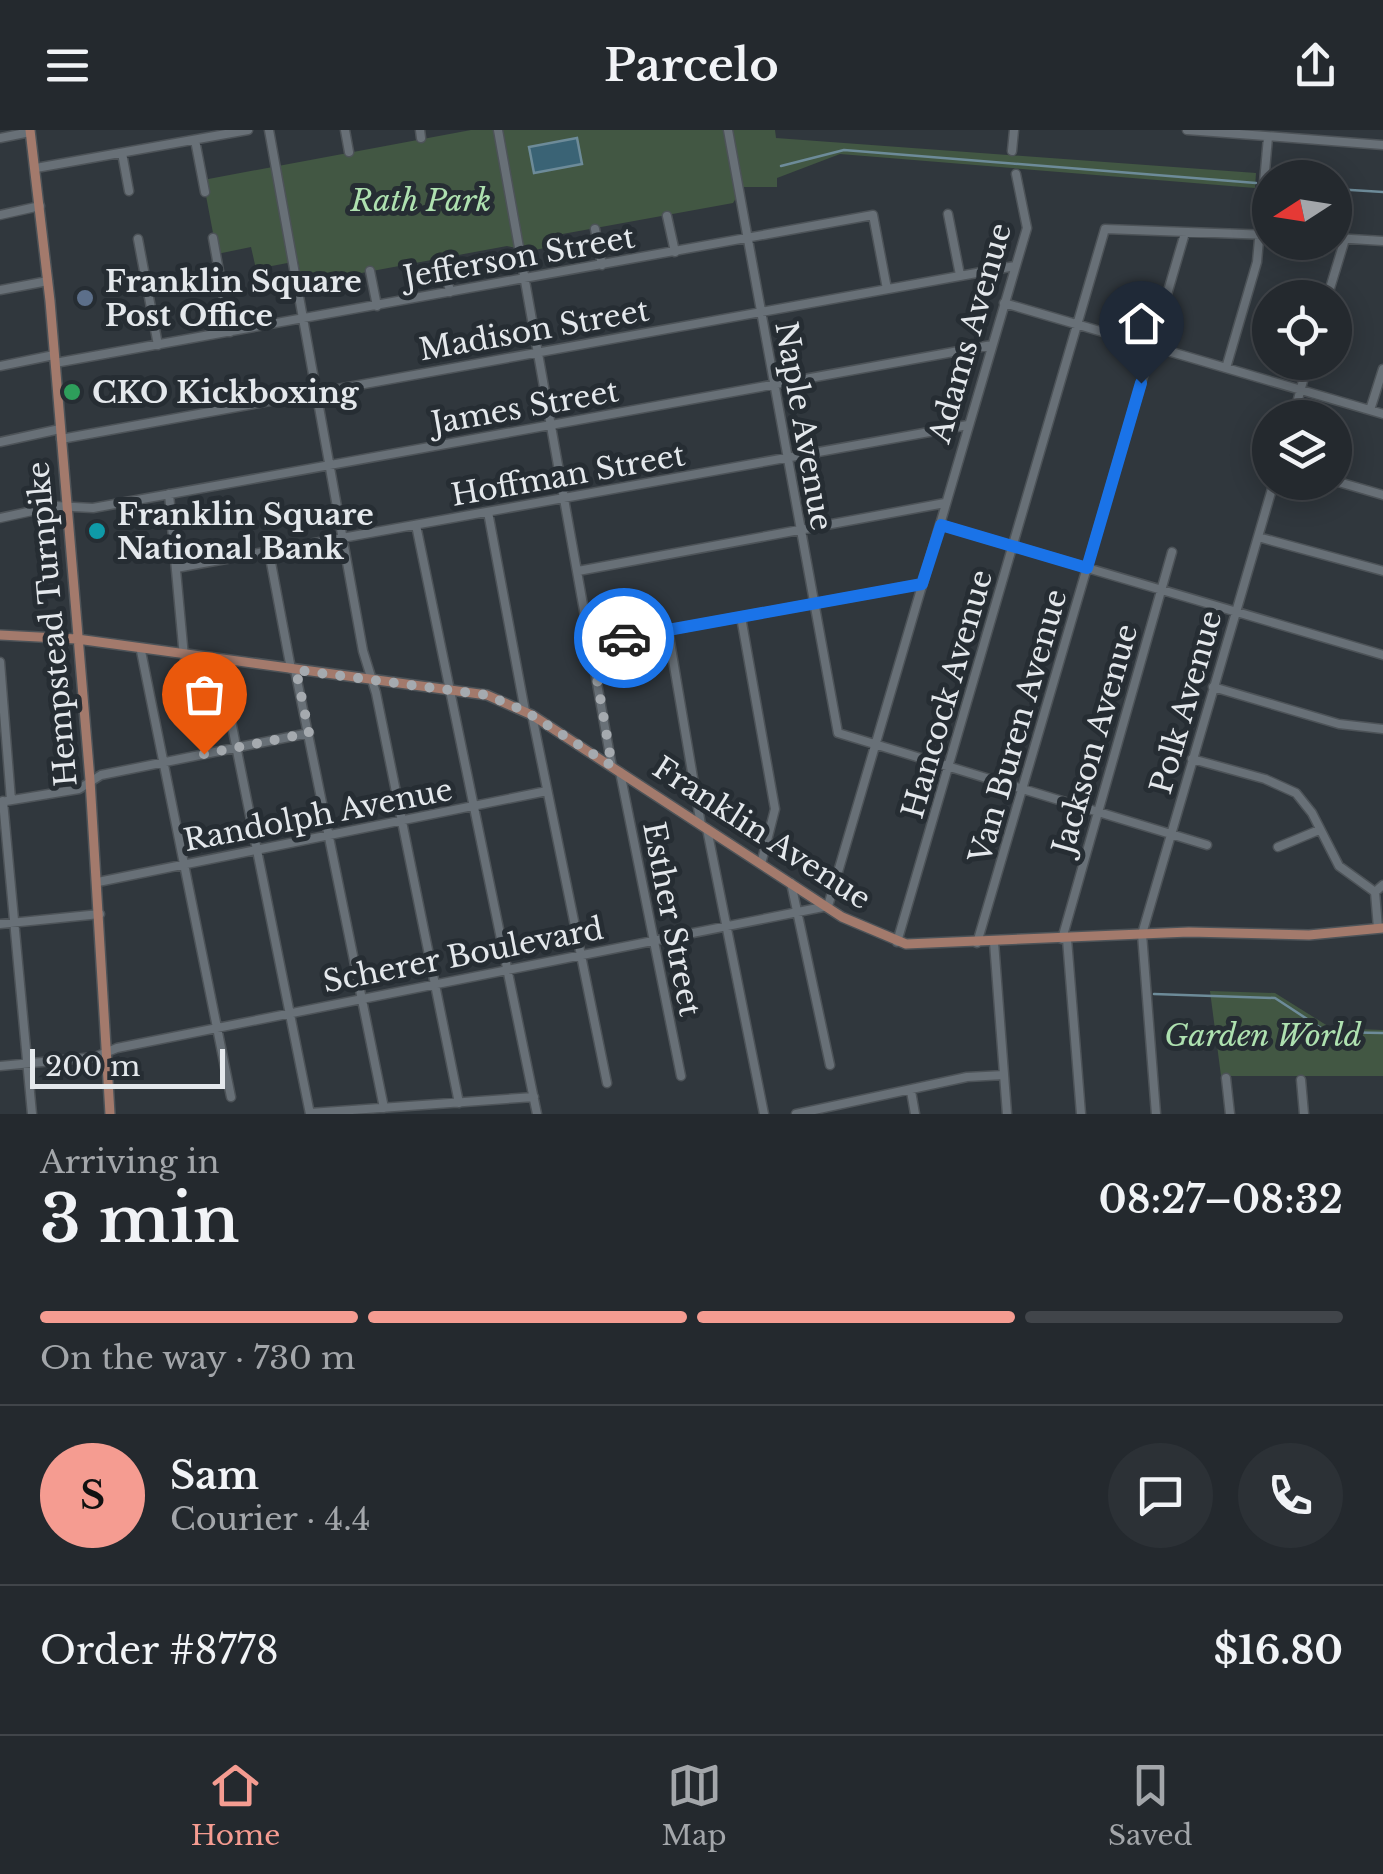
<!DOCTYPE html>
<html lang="en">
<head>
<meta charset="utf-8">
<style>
	:root { --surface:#24292e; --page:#2c3136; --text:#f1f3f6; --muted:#a3a6aa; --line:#41454a; --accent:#f59c91 }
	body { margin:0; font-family:"Libre Baskerville",serif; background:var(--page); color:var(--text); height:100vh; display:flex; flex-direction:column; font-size:38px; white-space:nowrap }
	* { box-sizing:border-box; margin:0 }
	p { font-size:32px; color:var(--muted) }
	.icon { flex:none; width:55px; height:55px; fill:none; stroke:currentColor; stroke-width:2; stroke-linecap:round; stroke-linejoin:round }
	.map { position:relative; height:984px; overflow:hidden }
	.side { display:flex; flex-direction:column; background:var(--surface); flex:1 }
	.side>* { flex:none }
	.needle { width:65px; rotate:258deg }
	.tools { position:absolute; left:1252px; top:30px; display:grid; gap:20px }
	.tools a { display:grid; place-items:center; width:100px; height:100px; border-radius:50%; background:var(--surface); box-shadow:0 5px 25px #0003,0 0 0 2px var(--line); font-size:50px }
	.scale { position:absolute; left:30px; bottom:25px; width:195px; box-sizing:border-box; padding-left:10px; border:5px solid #e4e8ec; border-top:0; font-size:28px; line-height:35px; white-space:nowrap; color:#e4e8ec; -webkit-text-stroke:8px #262d33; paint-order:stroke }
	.pin { position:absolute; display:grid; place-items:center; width:85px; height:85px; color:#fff; margin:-102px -42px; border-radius:50% 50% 50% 0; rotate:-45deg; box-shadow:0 0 10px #0007 }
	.pin .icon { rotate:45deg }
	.courier { position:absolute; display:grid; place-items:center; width:100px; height:100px; margin:-50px; border:8px solid #1a73e8; border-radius:50%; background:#fff; color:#222; box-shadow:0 2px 12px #0007 }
	.head em { font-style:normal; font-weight:600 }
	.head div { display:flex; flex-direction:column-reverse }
	.head { display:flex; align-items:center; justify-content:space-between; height:170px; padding:0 40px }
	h1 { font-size:65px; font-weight:600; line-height:75px }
	.bar { display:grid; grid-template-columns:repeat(4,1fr); gap:15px 10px; align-content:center; height:120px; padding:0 40px }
	.bar i { height:12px; border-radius:8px; background:var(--line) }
	.bar .current { background:var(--accent) }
	.bar p { grid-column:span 4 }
	.line { display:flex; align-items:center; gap:25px; padding:0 40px; border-top:2px solid var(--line) }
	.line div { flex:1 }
	.round { display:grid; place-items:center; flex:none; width:105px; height:105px; border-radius:52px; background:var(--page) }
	header { display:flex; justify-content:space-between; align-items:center; height:130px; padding:0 40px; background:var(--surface); font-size:45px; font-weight:600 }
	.dock { display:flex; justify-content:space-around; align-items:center; height:140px; border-top:2px solid var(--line); background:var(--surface); font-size:28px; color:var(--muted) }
	.dock a { display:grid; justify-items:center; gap:5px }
	.dock .current { color:var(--accent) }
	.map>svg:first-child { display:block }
	.green { fill:#425743 }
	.water { fill:#3a6375; stroke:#6d8b99; stroke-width:2.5 }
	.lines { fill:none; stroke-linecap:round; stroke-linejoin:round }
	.stream { stroke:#6d8b99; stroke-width:2.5 }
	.minor-casing { stroke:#4d5358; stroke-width:11 }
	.major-casing { stroke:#4d5358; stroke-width:12 }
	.minor { stroke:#687077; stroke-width:8 }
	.major { stroke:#a37a6c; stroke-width:9 }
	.done { stroke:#a5aaaf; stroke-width:10; stroke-dasharray:0 18 }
	.route { stroke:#1a73e8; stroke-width:12 }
	.service-dot { fill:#5c6f8a; stroke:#262d33; stroke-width:4 }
	.leisure-dot { fill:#2e9e5b; stroke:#262d33; stroke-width:4 }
	.culture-dot { fill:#0f9aa8; stroke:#262d33; stroke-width:4 }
	.labels { text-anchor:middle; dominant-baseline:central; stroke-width:10; stroke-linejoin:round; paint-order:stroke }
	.park-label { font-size:30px; font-style:italic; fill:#aee1b0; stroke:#262d33 }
	.street-label { font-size:30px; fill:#e4e8ec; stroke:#262d33 }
	.poi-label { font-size:30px; font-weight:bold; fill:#e4e8ec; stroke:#262d33; text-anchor:start }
</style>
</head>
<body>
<header><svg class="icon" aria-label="menu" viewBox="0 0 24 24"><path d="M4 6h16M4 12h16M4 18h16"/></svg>Parcelo<svg class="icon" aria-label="share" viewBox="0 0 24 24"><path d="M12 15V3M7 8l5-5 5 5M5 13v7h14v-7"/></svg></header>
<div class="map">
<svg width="1383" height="984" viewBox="0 0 1383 984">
	<rect width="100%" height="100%" fill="#30373d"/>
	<path class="green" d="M 471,0 L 775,0 L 776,8 L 1256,43 L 1255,58 L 840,24 L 777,48 L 777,57 L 743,57 L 733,73 L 557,105 L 559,115 L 530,121 L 507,116 L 302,154 L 298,131 L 256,139 L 251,117 L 217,124 L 203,50 Z
		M 1210,861 L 1275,863 L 1331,898 L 1383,900 L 1383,946 L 1221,946 Z"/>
	<path class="water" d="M 577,8 L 582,34 L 534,43 L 529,17 Z"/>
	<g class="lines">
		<path class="stream" d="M 781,36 L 844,20 L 1256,53
			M 1335,59 L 1383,62
			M 1154,864 L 1275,868 L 1327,902 L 1383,903"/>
		<defs>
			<path id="minor" d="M 269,0 L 363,521 L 376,563 L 459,973
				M 345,0 L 349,22
				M 420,0 L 421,8
				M 498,0 L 612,637
				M 728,0 L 838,603 L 1207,715
				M 1187,0 L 1383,15
				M 0,8 L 30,2
				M 195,10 L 205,62
				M 1012,21 L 1014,0
				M 122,23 L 129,61
				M 36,38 L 248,0
				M 948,84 L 960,145
				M 0,85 L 40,76
				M 667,86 L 675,122
				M 595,99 L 602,135
				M 213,108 L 230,202
				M 1335,108 L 1383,111
				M 138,109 L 158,215
				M 443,128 L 450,162
				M 370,141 L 377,176
				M 0,160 L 48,151
				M 1327,168 L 1345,109
				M 1004,173 L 1383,284
				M 55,233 L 873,85 L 887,159
				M 0,236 L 54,225
				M 1226,238 L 1257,132 L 1268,7
				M 1370,280 L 1383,239
				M 1293,288 L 1308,232
				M 61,309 L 1015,136
				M 0,312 L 60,299
				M 1335,351 L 1383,365
				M 169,364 L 184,527
				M 488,382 L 525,581
				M 0,388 L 55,376 L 93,378 L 992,215
				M 416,395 L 537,984
				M 941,395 L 1383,525
				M 1258,407 L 1383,441
				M 269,422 L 291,539
				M 176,438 L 968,295
				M 578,441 L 945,373
				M 741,487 L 775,679 L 761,734
				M 668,500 L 701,695
				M 591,514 L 922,454
				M 141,521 L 231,967
				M 219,531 L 310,984
				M 0,532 L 11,670
				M 295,540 L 384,978
				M 1213,557 L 1339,594 L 1383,599
				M 532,585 L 607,953
				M 1192,629 L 1265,649 L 1296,663 L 1312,683 L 1339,736 L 1375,762
				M 620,642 L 681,946
				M 3,671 L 32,984
				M 0,672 L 79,659 L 101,645 L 309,603
				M 707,699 L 764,984
				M 1278,717 L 1319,700
				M 98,752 L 547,661
				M 791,753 L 830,935
				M 0,794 L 100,784
				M 1378,798 L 1375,762 L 1383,755
				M 1062,809 L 1172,422
				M 1067,809 L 1081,984
				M 897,812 L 1105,99 L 1270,105
				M 994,812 L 1007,984
				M 977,813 L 1185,103
				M 0,936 L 95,927 L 117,918 L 828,776 L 1027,98 L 1016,44
				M 1226,948 L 1230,984
				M 1301,950 L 1304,984
				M 911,961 L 915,984
				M 310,983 L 534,967
				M 796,984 L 967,947 L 1004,945
				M 1156,984 L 1142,804 L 1274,352"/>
			<path id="major" d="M 30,0 L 50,171 L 90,650 L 110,984
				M 0,505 L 77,509 L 487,565 L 532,585 L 842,787 L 906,814 L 1189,802 L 1309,805 L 1383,798"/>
		</defs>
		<use href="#minor" class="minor-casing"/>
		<use href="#major" class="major-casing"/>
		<use href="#minor" class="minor"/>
		<use href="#major" class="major"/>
	</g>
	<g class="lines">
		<path class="done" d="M 204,624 L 309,603 L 296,540 L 487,565 L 525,581 L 612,636 L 591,514 L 624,508"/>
		<path class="route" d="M 624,508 L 922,454 L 941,395 L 1087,438 L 1141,253"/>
	</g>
	<circle class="service-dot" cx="85" cy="168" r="10"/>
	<circle class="leisure-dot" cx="72" cy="262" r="10"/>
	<circle class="culture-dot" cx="97" cy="401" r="10"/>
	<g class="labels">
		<g class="park-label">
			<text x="421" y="70">Rath Park</text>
			<text x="1263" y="905">Garden World</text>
		</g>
		<g class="street-label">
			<text transform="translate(519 127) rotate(-10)">Jefferson Street</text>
			<text transform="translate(534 200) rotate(-10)">Madison Street</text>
			<text transform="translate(970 203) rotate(-74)">Adams Avenue</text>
			<text transform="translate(525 277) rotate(-10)">James Street</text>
			<text transform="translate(804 296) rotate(80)">Naple Avenue</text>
			<text transform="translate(568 345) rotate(-10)">Hoffman Street</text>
			<text transform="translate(52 494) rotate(-95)">Hempstead Turnpike</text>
			<text transform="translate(947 564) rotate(-74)">Hancock Avenue</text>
			<text transform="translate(1186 572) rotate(-74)">Polk Avenue</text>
			<text transform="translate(1018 596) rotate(-74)">Van Buren Avenue</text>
			<text transform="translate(1095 609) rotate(-74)">Jackson Avenue</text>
			<text transform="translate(318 685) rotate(-11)">Randolph Avenue</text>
			<text transform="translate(762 703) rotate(33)">Franklin Avenue</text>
			<text transform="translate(672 789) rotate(79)">Esther Street</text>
			<text transform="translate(463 825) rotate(-11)">Scherer Boulevard</text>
		</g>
		<g class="poi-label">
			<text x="105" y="151">Franklin Square<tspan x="105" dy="34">Post Office</tspan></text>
			<text x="92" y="262">CKO Kickboxing</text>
			<text x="117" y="384">Franklin Square<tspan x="117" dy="34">National Bank</tspan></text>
		</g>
	</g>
</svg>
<div class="tools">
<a><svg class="needle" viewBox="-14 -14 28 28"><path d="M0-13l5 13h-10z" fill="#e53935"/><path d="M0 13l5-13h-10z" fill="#a3a6aa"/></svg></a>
<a><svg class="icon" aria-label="locate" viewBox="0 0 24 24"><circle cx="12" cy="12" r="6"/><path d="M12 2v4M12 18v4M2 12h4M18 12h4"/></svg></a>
<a><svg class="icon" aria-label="layers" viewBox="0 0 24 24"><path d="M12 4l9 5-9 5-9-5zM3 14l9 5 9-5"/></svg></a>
</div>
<div class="scale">200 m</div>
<div class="pin" style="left:204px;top:624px;background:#ea580c"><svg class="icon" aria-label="bag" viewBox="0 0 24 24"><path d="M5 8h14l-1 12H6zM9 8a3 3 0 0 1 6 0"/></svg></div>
<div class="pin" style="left:1141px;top:253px;background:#1f2937"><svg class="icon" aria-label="home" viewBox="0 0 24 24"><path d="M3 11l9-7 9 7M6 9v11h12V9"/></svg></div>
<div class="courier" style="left:624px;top:508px"><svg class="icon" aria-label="car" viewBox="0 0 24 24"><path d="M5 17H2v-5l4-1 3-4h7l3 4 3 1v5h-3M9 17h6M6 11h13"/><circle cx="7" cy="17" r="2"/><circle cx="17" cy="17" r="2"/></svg></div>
</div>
<section class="side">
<div class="head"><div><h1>3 min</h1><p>Arriving in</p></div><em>08:27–08:32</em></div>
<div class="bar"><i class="current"></i><i class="current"></i><i class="current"></i><i></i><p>On the way · 730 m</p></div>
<div class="line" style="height:180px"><b class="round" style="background:var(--accent);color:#111">S</b><div><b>Sam</b><p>Courier · 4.4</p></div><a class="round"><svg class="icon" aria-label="chat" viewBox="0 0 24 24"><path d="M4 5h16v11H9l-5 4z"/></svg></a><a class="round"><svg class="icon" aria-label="phone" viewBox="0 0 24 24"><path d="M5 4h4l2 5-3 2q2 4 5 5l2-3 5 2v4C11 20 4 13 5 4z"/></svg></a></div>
<div class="line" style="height:130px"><div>Order #8778</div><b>$16.80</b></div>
</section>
<nav class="dock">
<a class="current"><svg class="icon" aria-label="home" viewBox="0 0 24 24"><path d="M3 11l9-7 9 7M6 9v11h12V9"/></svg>Home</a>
<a><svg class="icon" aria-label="map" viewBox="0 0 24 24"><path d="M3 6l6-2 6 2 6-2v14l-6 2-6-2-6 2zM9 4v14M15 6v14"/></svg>Map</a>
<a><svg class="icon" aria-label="saved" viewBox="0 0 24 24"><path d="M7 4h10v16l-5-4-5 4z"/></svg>Saved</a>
</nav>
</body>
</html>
